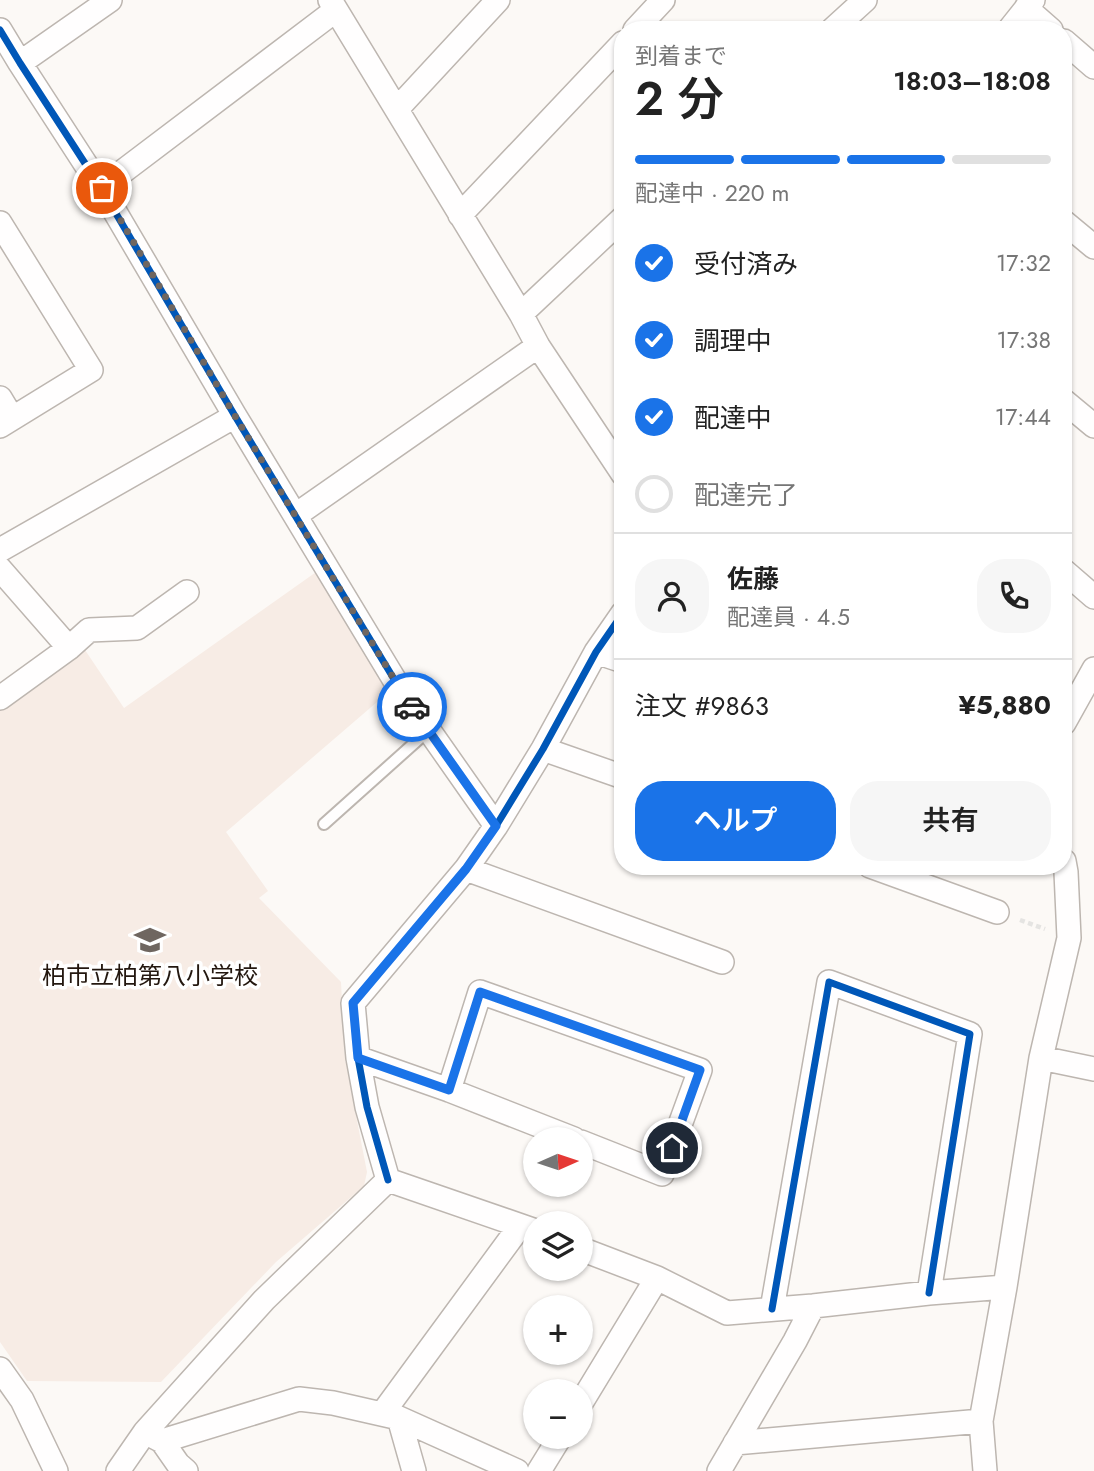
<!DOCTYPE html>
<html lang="ja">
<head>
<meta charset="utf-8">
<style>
	:root { --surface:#fff; --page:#f6f6f6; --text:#222; --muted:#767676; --line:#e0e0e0; --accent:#1a73e8 }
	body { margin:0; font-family:Jost,"Noto Sans JP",sans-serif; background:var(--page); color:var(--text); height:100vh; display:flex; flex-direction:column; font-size:26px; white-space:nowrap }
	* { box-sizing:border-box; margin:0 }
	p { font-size:23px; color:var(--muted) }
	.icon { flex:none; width:38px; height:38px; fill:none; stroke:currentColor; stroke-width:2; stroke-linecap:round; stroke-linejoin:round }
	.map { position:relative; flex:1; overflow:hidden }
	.side { position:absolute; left:614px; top:21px; width:458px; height:854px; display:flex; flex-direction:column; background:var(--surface); border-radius:28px; box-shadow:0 2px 5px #0004 }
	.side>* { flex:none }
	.needle { width:46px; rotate:87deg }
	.fabs { position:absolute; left:523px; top:1127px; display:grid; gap:14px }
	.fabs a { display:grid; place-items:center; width:70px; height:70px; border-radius:50%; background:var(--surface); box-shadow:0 2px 5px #0004; font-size:35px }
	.pin { position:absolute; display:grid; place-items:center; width:60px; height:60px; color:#fff; margin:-30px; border:4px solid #fff; border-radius:50%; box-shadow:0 2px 7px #0007 }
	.courier { position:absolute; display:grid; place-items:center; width:70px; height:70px; margin:-35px; border:5px solid #1a73e8; border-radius:50%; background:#fff; color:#222; box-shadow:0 2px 9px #0007 }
	.summary em { font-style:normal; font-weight:600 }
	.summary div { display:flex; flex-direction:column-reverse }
	.summary { display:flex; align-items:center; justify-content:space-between; height:119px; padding:0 21px }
	h1 { font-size:46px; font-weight:600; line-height:52px }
	.bar { display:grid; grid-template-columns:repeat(4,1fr); gap:10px 7px; align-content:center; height:84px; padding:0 21px }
	.bar i { height:9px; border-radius:5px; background:var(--line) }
	.bar .current { background:var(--accent) }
	.bar p { grid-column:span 4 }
	.line { display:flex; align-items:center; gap:18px; padding:0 21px; border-top:2px solid var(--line) }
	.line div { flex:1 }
	.round { display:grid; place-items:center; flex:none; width:74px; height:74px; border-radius:28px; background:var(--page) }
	ol { padding:0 21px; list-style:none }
	li { display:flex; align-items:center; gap:21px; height:77px }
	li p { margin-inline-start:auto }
	li .icon { padding:7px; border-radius:50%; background:var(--accent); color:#fff; stroke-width:4 }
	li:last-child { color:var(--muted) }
	li i { width:38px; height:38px; border:4px solid var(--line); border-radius:50% }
	.primary-button { display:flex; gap:14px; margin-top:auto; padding:14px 21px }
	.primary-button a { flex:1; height:80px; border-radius:28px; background:var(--accent); color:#fff; font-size:28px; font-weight:600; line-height:80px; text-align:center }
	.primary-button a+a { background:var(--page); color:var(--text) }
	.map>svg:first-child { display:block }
	.built { fill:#f7ece5 }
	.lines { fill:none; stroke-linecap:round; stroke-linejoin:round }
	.service-casing { stroke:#bdb6b0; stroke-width:14 }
	.minor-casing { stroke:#bdb6b0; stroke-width:26 }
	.path { stroke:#e5e4e2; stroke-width:4.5; stroke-dasharray:5 3.5; stroke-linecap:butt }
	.service { stroke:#fffefe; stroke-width:10 }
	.minor { stroke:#fffefe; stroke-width:23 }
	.cycleway-casing { stroke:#fff; stroke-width:11 }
	.cycleway { stroke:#0057b8; stroke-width:7 }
	.done { stroke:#6f6660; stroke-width:7; stroke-dasharray:0 12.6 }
	.route { stroke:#1a73e8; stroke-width:9 }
	.labels { text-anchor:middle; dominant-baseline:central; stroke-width:7; stroke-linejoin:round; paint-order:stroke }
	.poi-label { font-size:24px; fill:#23170f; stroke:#fff }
</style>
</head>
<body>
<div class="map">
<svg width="1094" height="1471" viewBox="0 0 1094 1471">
	<rect width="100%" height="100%" fill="#fcf9f6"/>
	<path class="built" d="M 319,570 L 391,690 L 226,832 L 268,891 L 259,898 L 341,982 L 345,1059 L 367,1172 L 364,1186 L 276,1262 L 161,1382 L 27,1381 L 0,1342 L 0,709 L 85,650 L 124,708 Z"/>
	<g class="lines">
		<defs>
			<path id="service" d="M 324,824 L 429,730"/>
			<path id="minor" d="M 330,0 L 521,314 L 538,346 L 623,474
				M 1026,8 L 1051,30
				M 0,30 L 20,63 L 101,188 L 235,416 L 400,689 L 496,826
				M 635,30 L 663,0
				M 832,30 L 865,0
				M 1009,30 L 1033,0
				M 1064,41 L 1094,67
				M 20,63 L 110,0
				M 397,109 L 498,0
				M 101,188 L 336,10
				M 460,215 L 623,43
				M 1064,222 L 1094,247
				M 0,223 L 91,370 L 0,426
				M 521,314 L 623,218
				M 0,398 L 12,418
				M 1064,401 L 1094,426
				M 296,515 L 538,346
				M 0,550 L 235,416
				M 0,569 L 69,648 L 0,698
				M 1064,571 L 1094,597
				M 69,648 L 89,630 L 137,628 L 187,592
				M 596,652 L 623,661
				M 1064,723 L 1094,669
				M 543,749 L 623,777
				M 870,866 L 997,912
				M 466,869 L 722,962
				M 358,1058 L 449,1090 L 574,1139
				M 1041,1058 L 1094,1069
				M 449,1090 L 480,992 L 700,1070 L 662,1174 L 581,1142
				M 388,1180 L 367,1107 L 358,1058 L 353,1003 L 466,869 L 496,826 L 543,749 L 596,652 L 623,613
				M 388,1180 L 536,1231
				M 581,1249 L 657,1278 L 727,1313 L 813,1306 L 929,1293 L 1005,1287
				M 772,1309 L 829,982 L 970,1034 L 929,1293
				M 0,1369 L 22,1400 L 56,1471
				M 581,1403 L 657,1278
				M 382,1414 L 520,1226
				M 399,1418 L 414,1471
				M 145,1432 L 162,1441 L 299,1399 L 333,1403 L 399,1418 L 517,1471
				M 162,1441 L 178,1464 L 186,1471
				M 735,1443 L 981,1421
				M 118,1471 L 145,1432 L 264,1300 L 388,1180
				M 539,1471 L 560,1437
				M 719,1471 L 795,1341 L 813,1306
				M 985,1471 L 981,1421 L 1005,1287 L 1041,1058 L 1069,938 L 1066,872 L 1064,861"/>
		</defs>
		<use href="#service" class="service-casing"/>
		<use href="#minor" class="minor-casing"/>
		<path class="path" d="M 1020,920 L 1045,929"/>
		<use href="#service" class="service"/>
		<use href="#minor" class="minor"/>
		<defs>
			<path id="cycleway" d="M 0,30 L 20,63 L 101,188 L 235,416 L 400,689 L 496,826
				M 388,1180 L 367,1107 L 358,1058 L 353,1003 L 466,869 L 496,826 L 543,749 L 596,652 L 623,613
				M 772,1309 L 829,982 L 970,1034 L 929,1293"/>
		</defs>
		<use href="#cycleway" class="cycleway-casing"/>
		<use href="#cycleway" class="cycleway"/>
	</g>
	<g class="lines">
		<path class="done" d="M 102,188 L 235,416 L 400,689 L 412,707"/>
		<path class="route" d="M 412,707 L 496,826 L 466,869 L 353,1003 L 358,1058 L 449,1090 L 480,992 L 700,1070 L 672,1148"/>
	</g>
	<defs>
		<symbol id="school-bare" viewBox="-9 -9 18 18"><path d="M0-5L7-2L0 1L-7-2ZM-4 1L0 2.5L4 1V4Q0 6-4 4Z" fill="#6f6660" stroke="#fff" stroke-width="2.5" paint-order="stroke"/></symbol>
	</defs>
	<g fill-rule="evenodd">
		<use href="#school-bare" x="128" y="918" width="44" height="44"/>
	</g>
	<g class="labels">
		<g class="poi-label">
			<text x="150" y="975">柏市立柏第八小学校</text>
		</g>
	</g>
</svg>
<div class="fabs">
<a><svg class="needle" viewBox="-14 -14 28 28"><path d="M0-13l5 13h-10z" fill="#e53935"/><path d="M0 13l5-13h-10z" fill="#767676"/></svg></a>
<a><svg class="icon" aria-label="layers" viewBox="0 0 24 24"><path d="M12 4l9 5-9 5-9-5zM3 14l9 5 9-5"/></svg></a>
<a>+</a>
<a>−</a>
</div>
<div class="pin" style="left:102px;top:188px;background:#ea580c"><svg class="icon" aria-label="bag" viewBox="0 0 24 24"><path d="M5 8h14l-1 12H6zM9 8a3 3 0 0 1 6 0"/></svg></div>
<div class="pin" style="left:672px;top:1148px;background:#1f2937"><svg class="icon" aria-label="home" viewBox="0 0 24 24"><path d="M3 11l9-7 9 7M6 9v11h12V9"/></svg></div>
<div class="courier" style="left:412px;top:707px"><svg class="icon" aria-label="car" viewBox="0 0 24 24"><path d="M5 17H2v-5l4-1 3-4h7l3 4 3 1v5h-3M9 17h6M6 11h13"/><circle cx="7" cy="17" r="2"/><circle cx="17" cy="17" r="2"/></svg></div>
<section class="side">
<div class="summary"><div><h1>2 分</h1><p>到着まで</p></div><em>18:03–18:08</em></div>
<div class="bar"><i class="current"></i><i class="current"></i><i class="current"></i><i></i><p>配達中 · 220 m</p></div>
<ol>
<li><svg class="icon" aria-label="check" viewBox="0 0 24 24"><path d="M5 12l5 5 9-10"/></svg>受付済み<p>17:32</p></li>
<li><svg class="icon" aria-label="check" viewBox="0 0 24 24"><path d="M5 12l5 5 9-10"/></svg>調理中<p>17:38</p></li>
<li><svg class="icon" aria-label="check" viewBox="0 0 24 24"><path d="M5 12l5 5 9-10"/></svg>配達中<p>17:44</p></li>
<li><i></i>配達完了</li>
</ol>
<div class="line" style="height:126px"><a class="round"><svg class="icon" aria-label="person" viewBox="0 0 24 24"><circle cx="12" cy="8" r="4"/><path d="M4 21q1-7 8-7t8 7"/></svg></a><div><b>佐藤</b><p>配達員 · 4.5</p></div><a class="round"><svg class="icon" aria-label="phone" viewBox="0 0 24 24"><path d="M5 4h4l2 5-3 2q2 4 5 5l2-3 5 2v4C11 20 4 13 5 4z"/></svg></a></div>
<div class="line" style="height:91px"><div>注文 #9863</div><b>¥5,880</b></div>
<div class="primary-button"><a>ヘルプ</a><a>共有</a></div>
</section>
</div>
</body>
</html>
